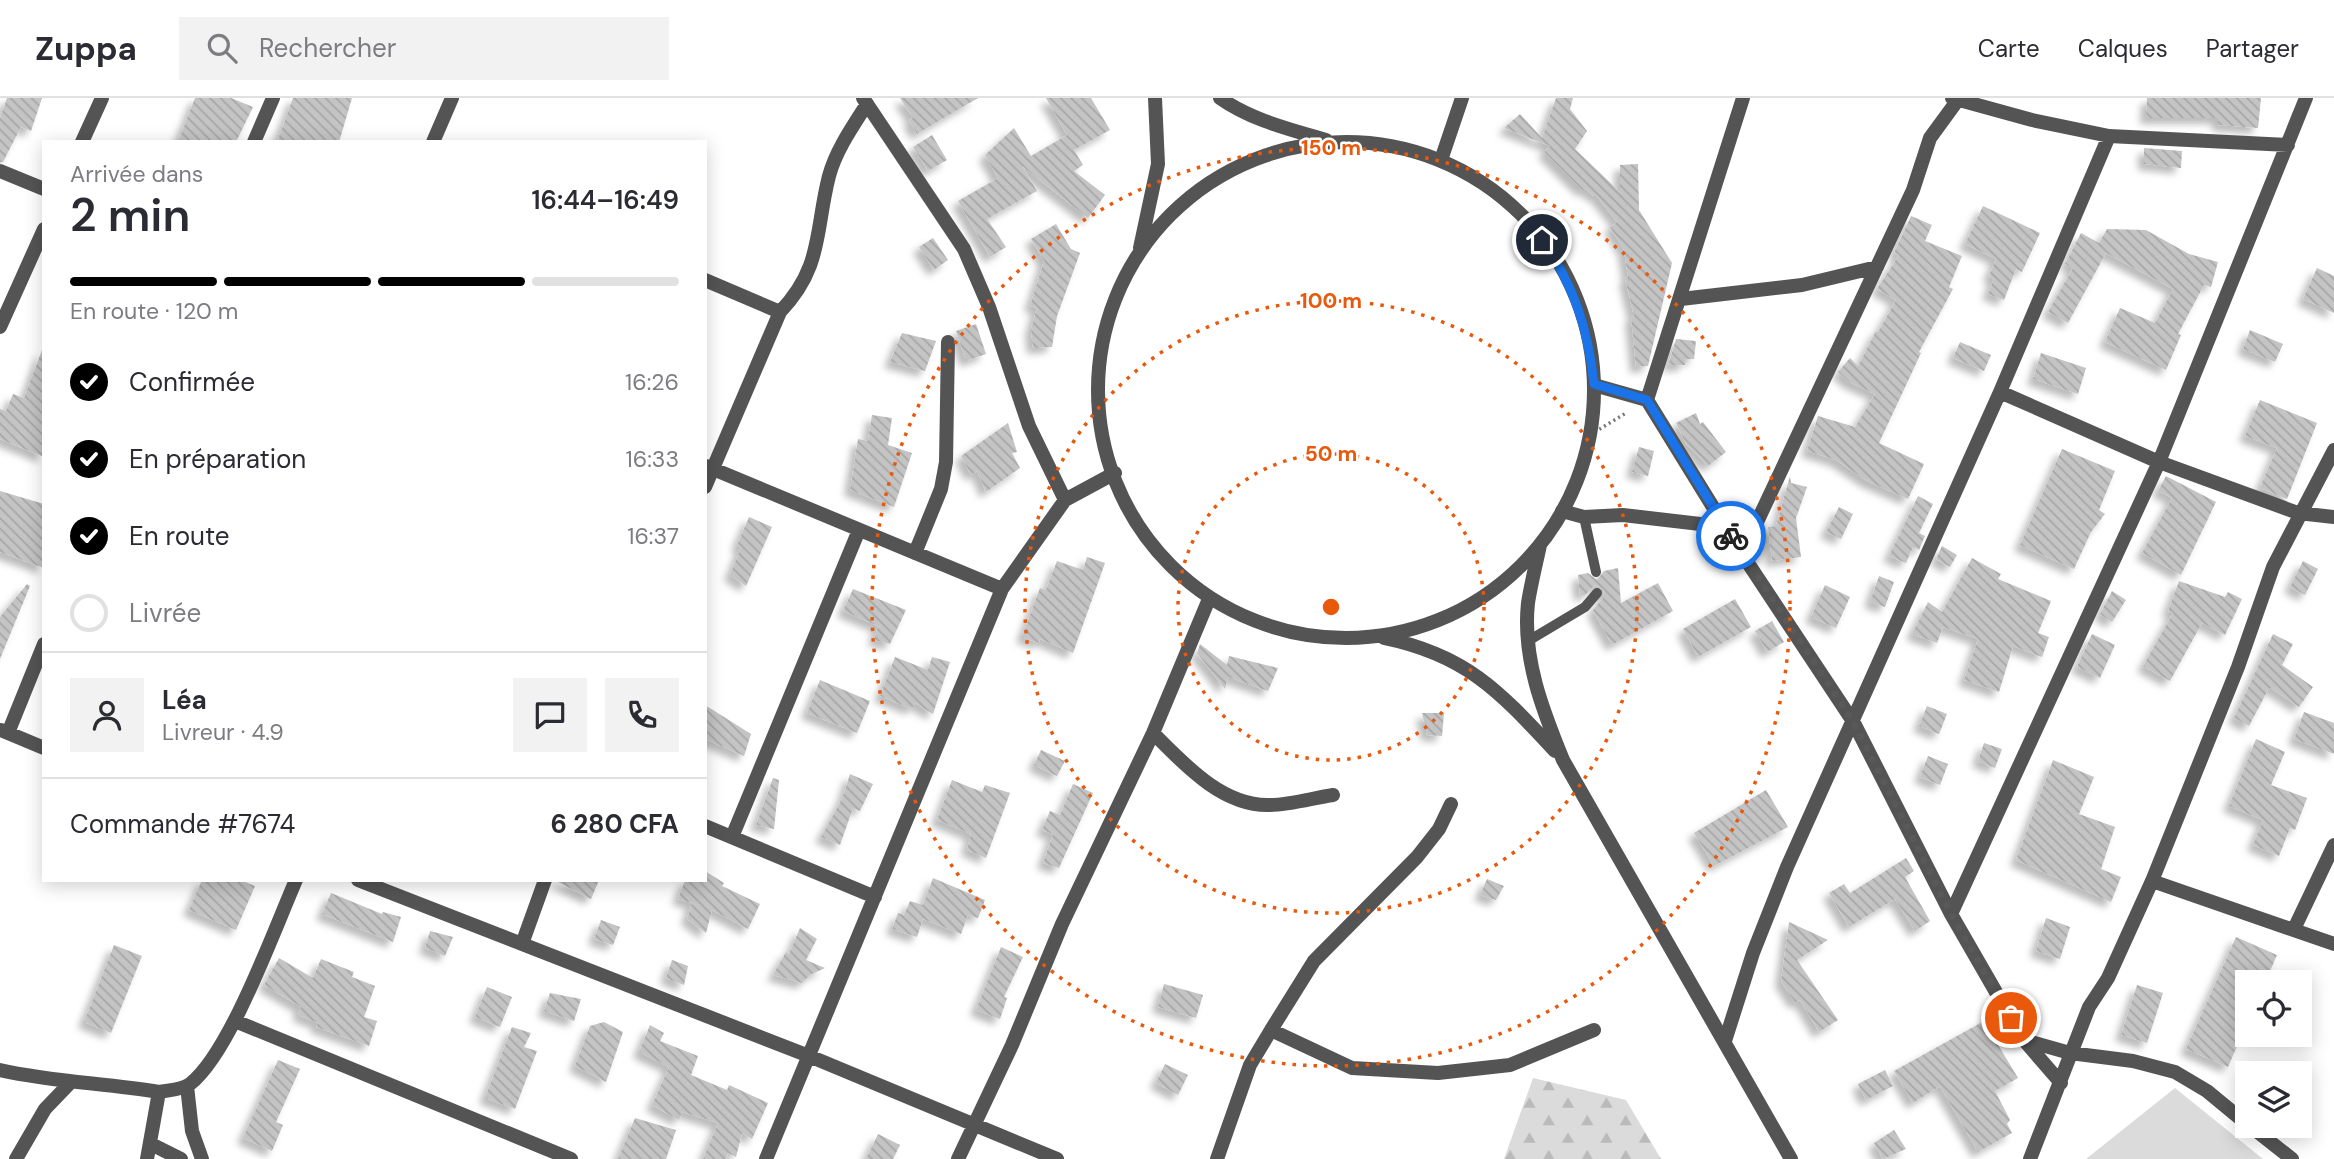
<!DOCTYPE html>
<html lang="fr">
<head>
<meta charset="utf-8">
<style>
	:root { --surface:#fff; --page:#f2f2f3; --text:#2b2b33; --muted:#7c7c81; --line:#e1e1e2; --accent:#000 }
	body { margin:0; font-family:"DM Sans",sans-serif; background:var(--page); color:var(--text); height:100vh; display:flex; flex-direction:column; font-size:26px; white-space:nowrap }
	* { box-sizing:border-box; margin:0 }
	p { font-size:23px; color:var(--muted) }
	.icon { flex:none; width:38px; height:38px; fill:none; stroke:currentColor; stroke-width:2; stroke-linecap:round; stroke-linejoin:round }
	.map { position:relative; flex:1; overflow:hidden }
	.details { position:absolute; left:42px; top:42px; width:665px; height:742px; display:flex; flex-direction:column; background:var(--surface); border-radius:0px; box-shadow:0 4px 18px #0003 }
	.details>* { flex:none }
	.controls { position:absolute; left:2235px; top:872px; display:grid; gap:14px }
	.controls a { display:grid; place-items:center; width:77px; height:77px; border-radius:0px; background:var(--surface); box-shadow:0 4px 18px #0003; font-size:35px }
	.pin { position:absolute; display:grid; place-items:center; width:60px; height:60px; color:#fff; margin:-30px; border:4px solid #fff; border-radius:50%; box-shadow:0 2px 7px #0007 }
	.courier { position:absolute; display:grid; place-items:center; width:70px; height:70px; margin:-35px; border:5px solid #1a73e8; border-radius:50%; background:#fff; color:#222; box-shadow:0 2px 9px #0007 }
	.headline em { font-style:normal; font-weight:600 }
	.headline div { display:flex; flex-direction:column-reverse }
	.headline { display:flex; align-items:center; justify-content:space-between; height:119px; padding:0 28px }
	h1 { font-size:46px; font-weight:600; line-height:52px }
	.bar { display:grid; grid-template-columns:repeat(4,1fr); gap:10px 7px; align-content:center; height:84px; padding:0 28px }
	.bar i { height:9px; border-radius:5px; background:var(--line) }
	.bar .active { background:var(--accent) }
	.bar p { grid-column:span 4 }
	.line { display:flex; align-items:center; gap:18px; padding:0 28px; border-top:2px solid var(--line) }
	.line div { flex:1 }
	.round { display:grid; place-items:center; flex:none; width:74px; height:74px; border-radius:0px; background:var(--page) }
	ol { padding:0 28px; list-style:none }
	li { display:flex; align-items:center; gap:21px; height:77px }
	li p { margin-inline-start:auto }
	li .icon { padding:7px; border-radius:50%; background:var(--accent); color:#fff; stroke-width:4 }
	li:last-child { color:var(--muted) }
	li i { width:38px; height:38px; border:4px solid var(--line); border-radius:50% }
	header { display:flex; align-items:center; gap:42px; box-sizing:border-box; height:98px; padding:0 35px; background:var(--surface); border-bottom:2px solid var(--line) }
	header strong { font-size:33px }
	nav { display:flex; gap:38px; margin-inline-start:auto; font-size:24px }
	.search { width:490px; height:63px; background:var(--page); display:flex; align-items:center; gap:18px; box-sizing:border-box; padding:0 24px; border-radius:0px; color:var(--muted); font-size:26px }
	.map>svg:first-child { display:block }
	.green { fill:#dbdbdb }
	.forest { fill:url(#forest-firs) }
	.building { fill:url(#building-back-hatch); filter:url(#shadow) }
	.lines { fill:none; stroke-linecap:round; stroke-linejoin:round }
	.path { stroke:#767676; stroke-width:3.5; stroke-dasharray:2 3.5; stroke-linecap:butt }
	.service { stroke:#545454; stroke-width:10 }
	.minor { stroke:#545454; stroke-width:14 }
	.tertiary { stroke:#545454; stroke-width:14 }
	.done { stroke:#595959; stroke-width:7; stroke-dasharray:0 12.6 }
	.route { stroke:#1a73e8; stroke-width:9 }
	.ring { fill:none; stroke:#e8590c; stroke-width:3.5; stroke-dasharray:3.5 7 }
	.centre { fill:#e8590c; stroke:#fff; stroke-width:3.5 }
	.ring-label { font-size:21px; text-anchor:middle; font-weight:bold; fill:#e8590c; stroke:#fff; stroke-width:5; stroke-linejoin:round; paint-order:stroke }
</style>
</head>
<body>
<header>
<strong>Zuppa</strong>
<div class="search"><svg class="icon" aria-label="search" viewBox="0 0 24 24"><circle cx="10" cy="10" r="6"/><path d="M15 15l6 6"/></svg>Rechercher</div>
<nav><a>Carte</a><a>Calques</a><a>Partager</a></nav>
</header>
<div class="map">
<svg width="2334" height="1061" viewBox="0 0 2334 1061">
	<defs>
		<pattern id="forest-firs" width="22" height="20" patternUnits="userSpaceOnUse" patternTransform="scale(1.75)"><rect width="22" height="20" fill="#dbdbdb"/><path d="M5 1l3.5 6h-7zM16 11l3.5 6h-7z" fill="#bababa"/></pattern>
		<pattern id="building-back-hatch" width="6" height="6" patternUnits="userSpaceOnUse" patternTransform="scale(1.75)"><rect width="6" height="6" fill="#c4c4c4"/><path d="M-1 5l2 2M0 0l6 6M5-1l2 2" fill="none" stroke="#a7a7a7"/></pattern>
		<filter id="shadow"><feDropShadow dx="-6" dy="6" stdDeviation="3.5" flood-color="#0004"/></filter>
	</defs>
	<rect width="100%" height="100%" fill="#fff"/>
	<path class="green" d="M 2175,990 L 2263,1061 L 2086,1061 Z"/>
	<path class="forest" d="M 1533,980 L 1626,1002 L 1661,1061 L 1504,1061 Z"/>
	<path class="building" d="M 7,0 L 42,0 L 31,33 L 21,29 L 3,64 L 0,64 L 0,20 Z
		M 195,0 L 231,0 L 253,9 L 236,44 L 178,44 Z
		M 293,0 L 352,0 L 339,44 L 277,44 Z
		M 900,0 L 978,0 L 917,36 L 909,22 L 913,20 Z
		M 1046,0 L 1091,0 L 1110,32 L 1074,52 L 1083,67 L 1074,73 L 1105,97 L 1088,120 L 1022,68 L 1037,93 L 987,121 L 1006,149 L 990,159 L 958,103 L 998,80 L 985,57 L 1014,30 L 1031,58 L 1067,37 Z
		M 1556,0 L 1573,0 L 1570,11 L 1587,33 L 1575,51 L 1620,94 L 1620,67 L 1638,66 L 1639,112 L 1672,165 L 1648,268 L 1636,269 L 1631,219 L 1634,218 L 1625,180 L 1628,179 L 1624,152 L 1610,129 L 1617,124 L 1595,96 L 1593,98 L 1586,90 L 1583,93 L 1544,54 L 1550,48 L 1504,30 L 1520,16 L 1542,40 Z
		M 2147,0 L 2261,0 L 2258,30 L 2218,27 L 2218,20 L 2146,20 Z
		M 932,37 L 947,62 L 928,73 L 913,49 Z
		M 2144,50 L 2182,53 L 2181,70 L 2144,66 Z
		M 1983,108 L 2040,135 L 2022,174 L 2016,171 L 2004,202 L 1988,196 L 1994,181 L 1989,178 L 1996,161 L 1965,146 Z
		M 1911,118 L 1932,127 L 1925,143 L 1962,158 L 1949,189 L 1953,191 L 1919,254 L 1921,255 L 1879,345 L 1924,366 L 1908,401 L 1867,383 L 1836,362 L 1807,353 L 1818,318 L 1855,329 L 1875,296 L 1849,284 L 1838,274 L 1850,260 L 1858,268 L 1876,233 L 1878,234 L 1896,202 L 1877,191 L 1899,157 L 1894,155 Z
		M 1056,126 L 1071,151 L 1080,155 L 1057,218 L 1052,249 L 1033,250 L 1031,231 L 1037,210 L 1030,208 L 1044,163 L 1031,141 Z
		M 2107,131 L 2146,132 L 2189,156 L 2218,164 L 2211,189 L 2204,187 L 2178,236 L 2181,237 L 2166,272 L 2105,244 L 2120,210 L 2155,225 L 2173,191 L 2106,155 L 2068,225 L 2048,214 L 2073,170 L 2065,166 L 2081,135 L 2099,145 Z
		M 933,140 L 948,162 L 934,172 L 919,149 Z
		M 2317,170 L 2334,178 L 2334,215 L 2303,201 Z
		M 976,226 L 986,256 L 966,263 L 956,233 Z
		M 2250,232 L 2283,246 L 2275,264 L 2243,251 Z
		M 902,235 L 936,243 L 925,273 L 890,264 Z
		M 1676,241 L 1696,243 L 1694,261 L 1685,261 L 1685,267 L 1668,268 Z
		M 1960,244 L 1991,257 L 1984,273 L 1953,260 Z
		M 42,252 L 44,253 L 44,359 L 0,341 L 0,311 L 6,313 L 13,296 L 24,300 Z
		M 2041,255 L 2086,270 L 2078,296 L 2033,281 Z
		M 2260,302 L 2317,325 L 2287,401 L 2260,390 L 2277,350 L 2245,338 Z
		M 1696,315 L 1700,326 L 1703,324 L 1726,354 L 1708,368 L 1686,346 L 1676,325 Z
		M 872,317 L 892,320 L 888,347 L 912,355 L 894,409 L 850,392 L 858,341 L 868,343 Z
		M 1008,325 L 1017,354 L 1012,355 L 1020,370 L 986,394 L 977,373 L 971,377 L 961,358 Z
		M 1639,349 L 1654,353 L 1648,378 L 1632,374 Z
		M 2062,351 L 2115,373 L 2099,412 L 2105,416 L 2091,434 L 2074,471 L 2020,447 Z
		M 1790,378 L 1791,385 L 1807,389 L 1796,420 L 1801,459 L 1772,463 L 1768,429 L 1776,428 Z
		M 2166,378 L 2216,404 L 2181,477 L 2142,455 L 2172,400 L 2158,393 Z
		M 0,393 L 44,406 L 44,470 L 0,454 Z
		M 1918,398 L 1933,406 L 1919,435 L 1925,438 L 1919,452 L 1913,449 L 1906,465 L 1889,458 Z
		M 1839,409 L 1853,416 L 1841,441 L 1826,434 Z
		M 749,419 L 772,429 L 746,488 L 730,477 L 741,449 L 737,447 Z
		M 1942,448 L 1957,457 L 1950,469 L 1936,461 Z
		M 1087,459 L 1105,465 L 1073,555 L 1040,541 L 1039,545 L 1022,539 L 1040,490 L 1046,492 L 1057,463 L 1083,472 Z
		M 1972,460 L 2001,476 L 1998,481 L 2051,503 L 2038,535 L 2049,539 L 2042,559 L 2013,548 L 1999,594 L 1964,582 L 1978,541 L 1943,529 L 1937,545 L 1912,536 L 1928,504 L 1942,514 Z
		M 2303,463 L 2318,471 L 2305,497 L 2290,489 Z
		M 1618,470 L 1621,505 L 1658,485 L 1673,513 L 1612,547 L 1593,512 L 1603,500 L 1604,492 L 1595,487 L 1585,497 L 1580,497 L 1578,477 L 1588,475 L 1597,482 L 1604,473 Z
		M 1879,478 L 1894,484 L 1885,509 L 1870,504 Z
		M 2179,483 L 2225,499 L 2228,494 L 2242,501 L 2225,537 L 2202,525 L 2170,583 L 2143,568 L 2173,515 L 2168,513 Z
		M 27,486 L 30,488 L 0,561 L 0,519 Z
		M 1825,487 L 1850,499 L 1836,530 L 1811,519 Z
		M 853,491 L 906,512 L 890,546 L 874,542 L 878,528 L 843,513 Z
		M 2112,493 L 2126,502 L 2112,524 L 2100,516 Z
		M 1735,501 L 1751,529 L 1698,559 L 1683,531 Z
		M 1772,523 L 1784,544 L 1767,554 L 1755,533 Z
		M 2092,536 L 2115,547 L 2100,580 L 2077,569 Z
		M 2273,536 L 2293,546 L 2282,567 L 2313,589 L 2299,609 L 2271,590 L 2268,592 L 2249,628 L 2234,620 Z
		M 1200,546 L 1227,567 L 1229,558 L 1278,570 L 1268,593 L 1228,579 L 1225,591 L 1197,555 Z
		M 895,559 L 928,572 L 932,559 L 950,564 L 933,616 L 915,605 L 912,611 L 880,598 Z
		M 820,582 L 870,603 L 857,635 L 807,615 Z
		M 705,607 L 751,636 L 744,658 L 705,641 Z
		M 1927,608 L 1947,616 L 1939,636 L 1919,628 Z
		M 2304,614 L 2334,625 L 2334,656 L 2294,641 Z
		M 1422,615 L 1444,615 L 1442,638 L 1427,637 Z
		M 2256,641 L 2285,654 L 2271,687 L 2307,700 L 2295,732 L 2290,730 L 2279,758 L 2253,747 L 2263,722 L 2229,708 Z
		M 1984,645 L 2002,651 L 1995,670 L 1978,663 Z
		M 1041,652 L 1065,663 L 1057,678 L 1034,667 Z
		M 1928,658 L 1948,666 L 1940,687 L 1920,679 Z
		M 2053,662 L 2094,679 L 2079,716 L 2115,729 L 2101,771 L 2121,779 L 2111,804 L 2016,762 Z
		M 850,676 L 873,686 L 860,713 L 853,710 L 840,747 L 821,739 L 842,701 Z
		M 773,680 L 779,682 L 774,731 L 756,727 Z
		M 952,682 L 982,694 L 985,687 L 1010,695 L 986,760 L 967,752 L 971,736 L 937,722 Z
		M 1073,686 L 1093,695 L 1059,770 L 1043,765 L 1053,736 L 1042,732 L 1050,713 L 1060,717 Z
		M 1766,692 L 1788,729 L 1714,768 L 1694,735 Z
		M 1906,760 L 1914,773 L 1905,779 L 1930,823 L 1915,833 L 1895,801 L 1849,829 L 1829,795 L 1844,786 L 1850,795 Z
		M 705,773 L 724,785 L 722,788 L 760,806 L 748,831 L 712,812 L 706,835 L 687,821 L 692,805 L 678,801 L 685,782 L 705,782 Z
		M 933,780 L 985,802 L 978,820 L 968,817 L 961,836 L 923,821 L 917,839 L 892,831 L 898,815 L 904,817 L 910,803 L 923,807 Z
		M 1487,781 L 1504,788 L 1496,802 L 1480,797 Z
		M 202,782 L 240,782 L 255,788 L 236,832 L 189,812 Z
		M 554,782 L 599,782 L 591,801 Z
		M 331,795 L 382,816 L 383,814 L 401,819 L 393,844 L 322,816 Z
		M 2046,820 L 2070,829 L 2060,861 L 2036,853 Z
		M 601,822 L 620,829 L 613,847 L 594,841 Z
		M 1789,824 L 1828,842 L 1797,862 L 1838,922 L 1819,934 L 1800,902 L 1795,905 L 1781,883 Z
		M 800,830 L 817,841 L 806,862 L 825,870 L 810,877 L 802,885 L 773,877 L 786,854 L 789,856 Z
		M 430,833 L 453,839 L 445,858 L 425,850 Z
		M 2236,839 L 2277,857 L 2265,884 L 2247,884 L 2247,925 L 2228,969 L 2186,951 Z
		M 114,847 L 142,858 L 111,935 L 84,924 Z
		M 1001,849 L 1023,859 L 1004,899 L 1007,900 L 1000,921 L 976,912 Z
		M 279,860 L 313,880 L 321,861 L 354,874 L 352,879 L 375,888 L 364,919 L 377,923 L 369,948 L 316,929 L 318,925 L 298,917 L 301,909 L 264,887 Z
		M 672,862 L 688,868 L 684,887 L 666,880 Z
		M 1164,886 L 1203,897 L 1196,920 L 1158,909 Z
		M 2137,887 L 2163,895 L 2147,945 L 2121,937 Z
		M 487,889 L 512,899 L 500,929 L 475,919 Z
		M 550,895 L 581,901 L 574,923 L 544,913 Z
		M 1993,918 L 2004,933 L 1994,940 L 2018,980 L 1995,993 L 2010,1022 L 2007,1026 L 2012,1035 L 1978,1054 L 1940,988 L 1913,1005 L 1894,973 Z
		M 604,924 L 623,934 L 606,984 L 575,968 L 590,928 Z
		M 650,927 L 664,935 L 660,943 L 698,958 L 691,977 L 727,992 L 729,987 L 768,1005 L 752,1041 L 742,1035 L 736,1059 L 728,1055 L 726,1061 L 703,1061 L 718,1025 L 682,1014 L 679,1022 L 652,1007 L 669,969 L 639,954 Z
		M 512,929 L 531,935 L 524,949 L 537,953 L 515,1011 L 485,1000 Z
		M 278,962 L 300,971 L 276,1024 L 283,1027 L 272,1053 L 243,1040 Z
		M 1165,966 L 1188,977 L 1178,997 L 1156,985 Z
		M 1885,972 L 1893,988 L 1866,1002 L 1858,986 Z
		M 635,1020 L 676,1032 L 666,1061 L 618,1061 Z
		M 1894,1032 L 1906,1051 L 1883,1061 L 1874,1045 Z
		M 878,1036 L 900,1047 L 893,1061 L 866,1061 Z"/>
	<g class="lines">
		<path class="path" d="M 1590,337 L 1626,315"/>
		<path class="service" d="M 1584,419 L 1596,474
			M 1528,543 L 1585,509 L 1597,495"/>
		<path class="minor" d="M 1952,0 L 2032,22 L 2109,38 L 2288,47
			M 82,44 L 102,0
			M 254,44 L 273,0
			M 433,44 L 452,0
			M 1441,62 L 1462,0
			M 0,73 L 44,91
			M 705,182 L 780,214
			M 1681,201 L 1802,187 L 1877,169
			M 0,229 L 44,131
			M 1594,287 L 1647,302 L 1742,456 L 1854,625 L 1951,816 L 2023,941 L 2061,985
			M 2000,294 L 2159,364 L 2298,415 L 2334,419
			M 1647,302 L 1743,0
			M 706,368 L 1002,491
			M 705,389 L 780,214 C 823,169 815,133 829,78 C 836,52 853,28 867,6
			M 1065,402 L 1115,375
			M 1562,413 L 1584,419 L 1623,417 L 1726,429
			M 915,455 L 941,391 L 946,364 L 948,244
			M 1742,456 L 1913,92 L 1930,40 L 1957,3
			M 1,632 L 44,650
			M 8,635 L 44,546
			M 1153,635 C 1184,666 1222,708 1269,707 C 1290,707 1313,700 1333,697
			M 705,728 L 875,799
			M 732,739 L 859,432
			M 358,782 L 809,958 L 1057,1061
			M 2152,783 L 2334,846
			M 1951,816 L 2159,364 L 2306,0
			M 2294,831 L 2334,747
			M 522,846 L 545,782
			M 235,923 L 571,1061
			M 1271,932 L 1314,863 L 1417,759 L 1439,731 L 1451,706
			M 2024,942 L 2070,955 L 2133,963 L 2175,974 L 2207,993 L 2247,1026
			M 1725,943 L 1753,855 L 1787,769 L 2000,294 L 2109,38
			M 0,972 C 53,984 106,985 159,994
			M 187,988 L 192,1033 L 202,1061
			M 2249,1027 L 2292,1061
			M 151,1046 L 181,1061
			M 16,1061 L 45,1011 L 70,985
			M 147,1061 L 159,994 C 168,992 182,992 190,986 C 230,955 274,832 296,782
			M 766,1061 L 1002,491 L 1065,402 L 1029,328 L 989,209 L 964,151 L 863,0
			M 958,1061 L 1012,947 L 1062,826 L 1153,635 L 1209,501
			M 1217,1061 L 1250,967 L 1271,932 L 1352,970 L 1438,975 L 1510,967 L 1594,932
			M 2030,1061 L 2089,909 L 2108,880 L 2152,783 L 2238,569 L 2273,469 L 2334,352"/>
		<path class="tertiary" d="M 1220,0 C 1251,22 1289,31 1326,42
			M1098 292a248 248 0 1 1 496 0a248 248 0 1 1-496 0Z
			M 1140,150 L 1158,66 L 1155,0
			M 1540,447 C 1536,466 1531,486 1528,505 C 1522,560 1543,613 1563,662 L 1791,1061
			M 1384,540 C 1467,557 1500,594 1555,653"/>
	</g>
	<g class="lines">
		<path class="done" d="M 1731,438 L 1854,625 L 1951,816 L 2011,920"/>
		<path class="route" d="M 1542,142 C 1574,187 1588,231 1594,286 L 1647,302 L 1731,438"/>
	</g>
	<g class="ring">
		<circle cx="1331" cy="509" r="153"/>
		<circle cx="1331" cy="509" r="306"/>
		<circle cx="1331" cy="509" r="459"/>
	</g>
	<circle cx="1331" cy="509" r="10" class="centre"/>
	<g class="ring-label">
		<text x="1331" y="57">150 m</text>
		<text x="1331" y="210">100 m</text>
		<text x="1331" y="363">50 m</text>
	</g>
</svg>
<div class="controls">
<a><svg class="icon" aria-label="locate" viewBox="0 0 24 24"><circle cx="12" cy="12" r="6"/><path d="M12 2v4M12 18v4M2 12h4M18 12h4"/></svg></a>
<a><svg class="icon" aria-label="layers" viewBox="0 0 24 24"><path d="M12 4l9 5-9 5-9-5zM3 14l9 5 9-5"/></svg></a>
</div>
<div class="pin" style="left:2011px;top:920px;background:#ea580c"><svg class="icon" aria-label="bag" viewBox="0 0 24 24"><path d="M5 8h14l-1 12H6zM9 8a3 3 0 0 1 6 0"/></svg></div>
<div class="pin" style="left:1542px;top:142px;background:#1f2937"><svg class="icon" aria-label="home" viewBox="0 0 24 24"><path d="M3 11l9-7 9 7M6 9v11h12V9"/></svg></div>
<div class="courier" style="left:1731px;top:438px"><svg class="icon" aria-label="bike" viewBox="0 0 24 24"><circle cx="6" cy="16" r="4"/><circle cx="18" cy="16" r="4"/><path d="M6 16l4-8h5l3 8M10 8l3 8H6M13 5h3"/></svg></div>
<section class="details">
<div class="headline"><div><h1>2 min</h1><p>Arrivée dans</p></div><em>16:44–16:49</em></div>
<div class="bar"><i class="active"></i><i class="active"></i><i class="active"></i><i></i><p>En route · 120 m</p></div>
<ol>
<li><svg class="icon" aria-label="check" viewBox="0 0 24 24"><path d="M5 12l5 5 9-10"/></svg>Confirmée<p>16:26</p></li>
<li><svg class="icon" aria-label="check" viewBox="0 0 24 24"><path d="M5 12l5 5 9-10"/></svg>En préparation<p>16:33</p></li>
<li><svg class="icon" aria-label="check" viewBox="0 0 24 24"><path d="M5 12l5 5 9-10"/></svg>En route<p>16:37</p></li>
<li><i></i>Livrée</li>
</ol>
<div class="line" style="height:126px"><a class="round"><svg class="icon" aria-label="person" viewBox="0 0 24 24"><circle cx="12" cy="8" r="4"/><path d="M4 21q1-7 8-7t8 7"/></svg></a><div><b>Léa</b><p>Livreur · 4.9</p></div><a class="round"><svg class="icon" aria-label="chat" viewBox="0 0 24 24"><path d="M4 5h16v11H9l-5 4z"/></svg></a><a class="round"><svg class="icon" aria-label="phone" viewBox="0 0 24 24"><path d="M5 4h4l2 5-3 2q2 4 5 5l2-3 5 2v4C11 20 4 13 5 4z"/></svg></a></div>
<div class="line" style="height:91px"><div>Commande #7674</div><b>6 280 CFA</b></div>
</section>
</div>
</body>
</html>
